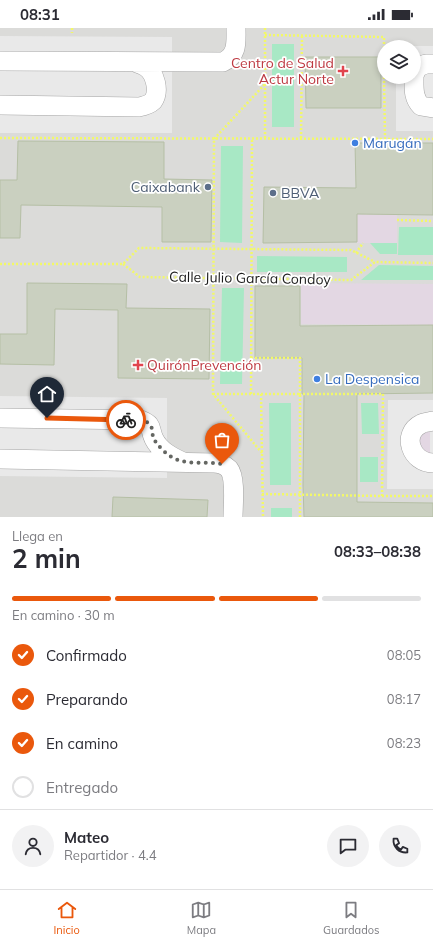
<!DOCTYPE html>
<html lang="es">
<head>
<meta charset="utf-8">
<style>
	:root { --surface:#fff; --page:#f2f2f3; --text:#2b2b33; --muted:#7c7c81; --line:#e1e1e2; --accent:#ea580c }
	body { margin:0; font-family:Mulish,sans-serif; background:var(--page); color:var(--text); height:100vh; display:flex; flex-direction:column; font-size:15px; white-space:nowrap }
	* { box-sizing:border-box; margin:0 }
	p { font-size:13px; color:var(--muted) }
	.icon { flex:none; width:22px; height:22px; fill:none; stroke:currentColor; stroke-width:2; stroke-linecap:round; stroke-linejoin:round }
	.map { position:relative; height:489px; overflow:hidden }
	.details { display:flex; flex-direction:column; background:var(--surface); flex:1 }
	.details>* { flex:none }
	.buttons { position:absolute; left:377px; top:12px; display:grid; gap:8px }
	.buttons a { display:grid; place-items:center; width:44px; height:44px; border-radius:50%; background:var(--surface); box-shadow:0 2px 6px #0003; font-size:20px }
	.pin { position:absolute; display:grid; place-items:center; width:34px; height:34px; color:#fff; margin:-41px -17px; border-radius:50% 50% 50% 0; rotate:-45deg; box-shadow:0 0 4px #0007 }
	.pin .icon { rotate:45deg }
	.courier { position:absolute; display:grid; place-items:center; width:40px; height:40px; margin:-20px; border:3px solid #ea580c; border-radius:50%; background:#fff; color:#222; box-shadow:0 1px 5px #0007 }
	.headline em { font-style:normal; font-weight:700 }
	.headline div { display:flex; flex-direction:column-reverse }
	.headline { display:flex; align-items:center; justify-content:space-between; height:68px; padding:0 12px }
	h1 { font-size:26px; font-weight:700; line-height:30px }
	.bar { display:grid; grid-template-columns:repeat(4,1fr); gap:6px 4px; align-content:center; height:48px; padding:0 12px }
	.bar i { height:5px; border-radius:3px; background:var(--line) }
	.bar .current { background:var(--accent) }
	.bar p { grid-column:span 4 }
	.line { display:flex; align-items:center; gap:10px; padding:0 12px; border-top:1px solid var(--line) }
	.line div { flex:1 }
	.round { display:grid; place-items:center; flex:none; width:42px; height:42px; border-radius:21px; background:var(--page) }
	ol { padding:0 12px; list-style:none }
	li { display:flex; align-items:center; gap:12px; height:44px }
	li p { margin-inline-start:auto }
	li .icon { padding:4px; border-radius:50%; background:var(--accent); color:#fff; stroke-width:4 }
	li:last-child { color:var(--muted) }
	li i { width:22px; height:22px; border:2px solid var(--line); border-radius:50% }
	.status { display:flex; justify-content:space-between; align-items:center; height:28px; padding:0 20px; background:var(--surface); direction:ltr }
	.status svg { height:11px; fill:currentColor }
	.dock { display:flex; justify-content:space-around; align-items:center; height:56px; border-top:1px solid var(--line); background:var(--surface); font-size:11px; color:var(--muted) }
	.dock a { display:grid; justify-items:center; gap:2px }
	.dock .current { color:var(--accent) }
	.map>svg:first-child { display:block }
	.residential { fill:#dbdbd9; fill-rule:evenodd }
	.grass { fill:#a8e8c5 }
	.parking { fill:#e9e9e9 }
	.plaza { fill:#e3d7e3 }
	.building { fill:#cad0c0; stroke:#b5bfa5 }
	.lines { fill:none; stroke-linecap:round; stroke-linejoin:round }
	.street-casing { stroke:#a4a4a4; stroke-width:20 }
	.path { stroke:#f2f869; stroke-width:2.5; stroke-dasharray:2 2; stroke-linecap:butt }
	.street { stroke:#fff; stroke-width:19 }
	.done { stroke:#646662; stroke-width:4; stroke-dasharray:0 7.2 }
	.route { stroke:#ea580c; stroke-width:5 }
	.health-dot { fill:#e0444e; stroke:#fff; stroke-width:1.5 }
	.shop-dot { fill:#3f7fe0; stroke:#fff; stroke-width:1.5 }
	.service-dot { fill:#5c6f8a; stroke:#fff; stroke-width:1.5 }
	.labels { text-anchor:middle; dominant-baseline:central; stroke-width:3.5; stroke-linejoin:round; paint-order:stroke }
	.health-label { font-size:14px; fill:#be3a42; stroke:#fff; text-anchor:end }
	.shop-label { font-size:14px; fill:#366cbe; stroke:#fff; text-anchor:start }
	.service-label { font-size:14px; fill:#4e5e75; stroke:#fff; text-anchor:end }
	.street-label { font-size:14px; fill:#1d1d1d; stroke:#fff }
</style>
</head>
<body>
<div class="status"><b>08:31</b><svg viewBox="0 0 49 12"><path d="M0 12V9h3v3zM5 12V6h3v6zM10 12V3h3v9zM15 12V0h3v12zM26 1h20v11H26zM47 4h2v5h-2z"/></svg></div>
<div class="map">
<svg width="433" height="489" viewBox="0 0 433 489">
	<rect width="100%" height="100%" fill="#e7eee2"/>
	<path class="residential" d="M 0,0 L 433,0 L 433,489 L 0,489 ZM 384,19 L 414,19 L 414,49 L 384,49 Z"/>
	<path class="grass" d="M 272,16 L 294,16 L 294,99 L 272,99 Z
		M 221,118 L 243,118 L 242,215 L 220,214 Z
		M 399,199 L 433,199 L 433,227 L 398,227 Z
		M 370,215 L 397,215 L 397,226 L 380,226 Z
		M 257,228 L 347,229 L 347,244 L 257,244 Z
		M 379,237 L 433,238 L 433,252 L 361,252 Z
		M 222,260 L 244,260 L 242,356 L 220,356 Z
		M 269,375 L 291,375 L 291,457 L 270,457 Z
		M 361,375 L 378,375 L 379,406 L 362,406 Z
		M 360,429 L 378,429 L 378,454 L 360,454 Z
		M 271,480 L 292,480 L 292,489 L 271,489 Z"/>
	<path class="parking" d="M 0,8 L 172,9 L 172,105 L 0,105 Z
		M 397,18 L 433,18 L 433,103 L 396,103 L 396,49 L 414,49 L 414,19 Z
		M 0,368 L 167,370 L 167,450 L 0,448 Z
		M 388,372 L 433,372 L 433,461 L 387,461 Z"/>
	<path class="plaza" d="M 357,186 L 397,187 L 397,215 L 357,215 Z
		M 301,255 L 433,256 L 433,297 L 301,296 Z
		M 430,401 L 430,428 L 421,423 L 418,411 L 420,407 Z"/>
	<path class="building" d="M 305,29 L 381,29 L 381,80 L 306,80 Z
		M 18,113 L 164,114 L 164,151 L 212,152 L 211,214 L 162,214 L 162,179 L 21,177 L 20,210 L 0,210 L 0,152 L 17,152 Z
		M 355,115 L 433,115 L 433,187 L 357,186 L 357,214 L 263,215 L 264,159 L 356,160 Z
		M 27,255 L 127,256 L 126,280 L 210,281 L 209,351 L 118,350 L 118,282 L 55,281 L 54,337 L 0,336 L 0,306 L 27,306 Z
		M 255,258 L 300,258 L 300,298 L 433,297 L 433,365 L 357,366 L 357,474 L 433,475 L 433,489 L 304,489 L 303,457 L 304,366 L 302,366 L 302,330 L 255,330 Z
		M 113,469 L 208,472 L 207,489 L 112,489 Z"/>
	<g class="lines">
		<defs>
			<path id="street" d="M 0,33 L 223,34 C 238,27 236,14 236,0
				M 414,47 L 418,39 L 426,36 L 433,36
				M 414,49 C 414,60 413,70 421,78 L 433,80
				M 0,77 L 139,79 C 144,78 149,77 153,73 C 160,63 155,45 146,39 C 143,37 140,36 137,35
				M 0,390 L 141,392 C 154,397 149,401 154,411 C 160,423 172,429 183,434
				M 433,393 C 429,394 424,394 421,396 C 401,406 411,435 433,435
				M 0,431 L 214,435 C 220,435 225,437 229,441 C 236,450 233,478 233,489"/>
		</defs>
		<use href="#street" class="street-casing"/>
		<path class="path" d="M 72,0 L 72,5
			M 265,0 L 265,111
			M 265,7 L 384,9 L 384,19
			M 384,49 L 385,110
			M 0,110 L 433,111
			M 301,110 L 302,8
			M 397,192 L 433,193
			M 356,225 L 363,215
			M 0,236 L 123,236 L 139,220 L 351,222 L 375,234
			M 123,236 L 140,249 L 351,252 L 375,234 L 433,235
			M 301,251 L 301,255
			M 251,330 L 300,330 L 300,366 L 383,366 L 382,468 L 262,466
			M 213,366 L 300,366 L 300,489
			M 251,366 L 252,111
			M 261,366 L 263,489
			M 262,425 L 213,366 L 214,111 L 265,56
			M 382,468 L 433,468"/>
		<use href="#street" class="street"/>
	</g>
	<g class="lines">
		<path class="done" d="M 126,392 C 133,392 142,390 148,395 C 153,398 152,404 153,409 C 156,416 164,424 170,428 C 185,438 204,433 222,436"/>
		<path class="route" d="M 47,390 L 126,392"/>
	</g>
	<g class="health-dot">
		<path d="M341 37h4v4h4v4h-4v4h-4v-4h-4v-4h4z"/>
		<path d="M136 331h4v4h4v4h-4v4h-4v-4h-4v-4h4z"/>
	</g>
	<g class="shop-dot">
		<circle cx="355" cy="115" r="4"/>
		<circle cx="317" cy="351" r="4"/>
	</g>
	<g class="service-dot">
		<circle cx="208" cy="159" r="4"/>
		<circle cx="273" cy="165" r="4"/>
	</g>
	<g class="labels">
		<g class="health-label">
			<text x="334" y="35">Centro de Salud<tspan x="334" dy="16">Actur Norte</tspan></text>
			<text x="147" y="337" text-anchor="start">QuirónPrevención</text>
		</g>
		<g class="shop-label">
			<text x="363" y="115">Marugán</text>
			<text x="325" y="351">La Despensica</text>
		</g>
		<g class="service-label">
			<text x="200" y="159">Caixabank</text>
			<text x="281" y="165" text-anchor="start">BBVA</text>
		</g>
		<g class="street-label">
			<text transform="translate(250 250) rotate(1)">Calle Julio García Condoy</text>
		</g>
	</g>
</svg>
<div class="buttons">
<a><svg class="icon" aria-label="layers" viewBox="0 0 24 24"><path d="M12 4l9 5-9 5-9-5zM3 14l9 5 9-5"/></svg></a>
</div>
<div class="pin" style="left:222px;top:436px;background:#ea580c"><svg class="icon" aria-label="bag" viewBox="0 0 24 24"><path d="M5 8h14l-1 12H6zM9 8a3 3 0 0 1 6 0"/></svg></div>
<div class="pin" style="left:47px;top:390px;background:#1f2937"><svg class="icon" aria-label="home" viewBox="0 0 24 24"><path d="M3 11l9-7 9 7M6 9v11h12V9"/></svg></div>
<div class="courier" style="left:126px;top:392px"><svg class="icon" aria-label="bike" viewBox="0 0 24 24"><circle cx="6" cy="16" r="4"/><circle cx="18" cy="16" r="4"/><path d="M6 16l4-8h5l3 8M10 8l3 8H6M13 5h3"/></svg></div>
</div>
<section class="details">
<div class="headline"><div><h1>2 min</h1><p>Llega en</p></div><em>08:33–08:38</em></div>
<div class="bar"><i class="current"></i><i class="current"></i><i class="current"></i><i></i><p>En camino · 30 m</p></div>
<ol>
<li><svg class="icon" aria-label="check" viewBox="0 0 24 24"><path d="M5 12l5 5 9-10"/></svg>Confirmado<p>08:05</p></li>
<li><svg class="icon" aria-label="check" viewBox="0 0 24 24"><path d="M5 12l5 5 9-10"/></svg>Preparando<p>08:17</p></li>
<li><svg class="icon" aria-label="check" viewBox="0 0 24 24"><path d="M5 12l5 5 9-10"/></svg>En camino<p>08:23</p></li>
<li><i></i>Entregado</li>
</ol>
<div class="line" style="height:72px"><a class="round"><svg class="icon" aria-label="person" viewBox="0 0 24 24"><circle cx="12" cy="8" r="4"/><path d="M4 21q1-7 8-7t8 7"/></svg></a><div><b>Mateo</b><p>Repartidor · 4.4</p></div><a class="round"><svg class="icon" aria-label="chat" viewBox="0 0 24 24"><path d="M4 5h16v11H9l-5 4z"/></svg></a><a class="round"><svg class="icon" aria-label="phone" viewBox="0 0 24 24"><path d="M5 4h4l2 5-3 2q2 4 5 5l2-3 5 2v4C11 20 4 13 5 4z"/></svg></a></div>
</section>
<nav class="dock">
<a class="current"><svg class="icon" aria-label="home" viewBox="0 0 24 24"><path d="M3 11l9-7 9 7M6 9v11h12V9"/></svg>Inicio</a>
<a><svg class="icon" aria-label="map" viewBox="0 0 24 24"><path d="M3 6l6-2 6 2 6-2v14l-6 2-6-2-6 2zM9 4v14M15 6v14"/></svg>Mapa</a>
<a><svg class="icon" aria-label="saved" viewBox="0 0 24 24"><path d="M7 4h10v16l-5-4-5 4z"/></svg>Guardados</a>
</nav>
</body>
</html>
